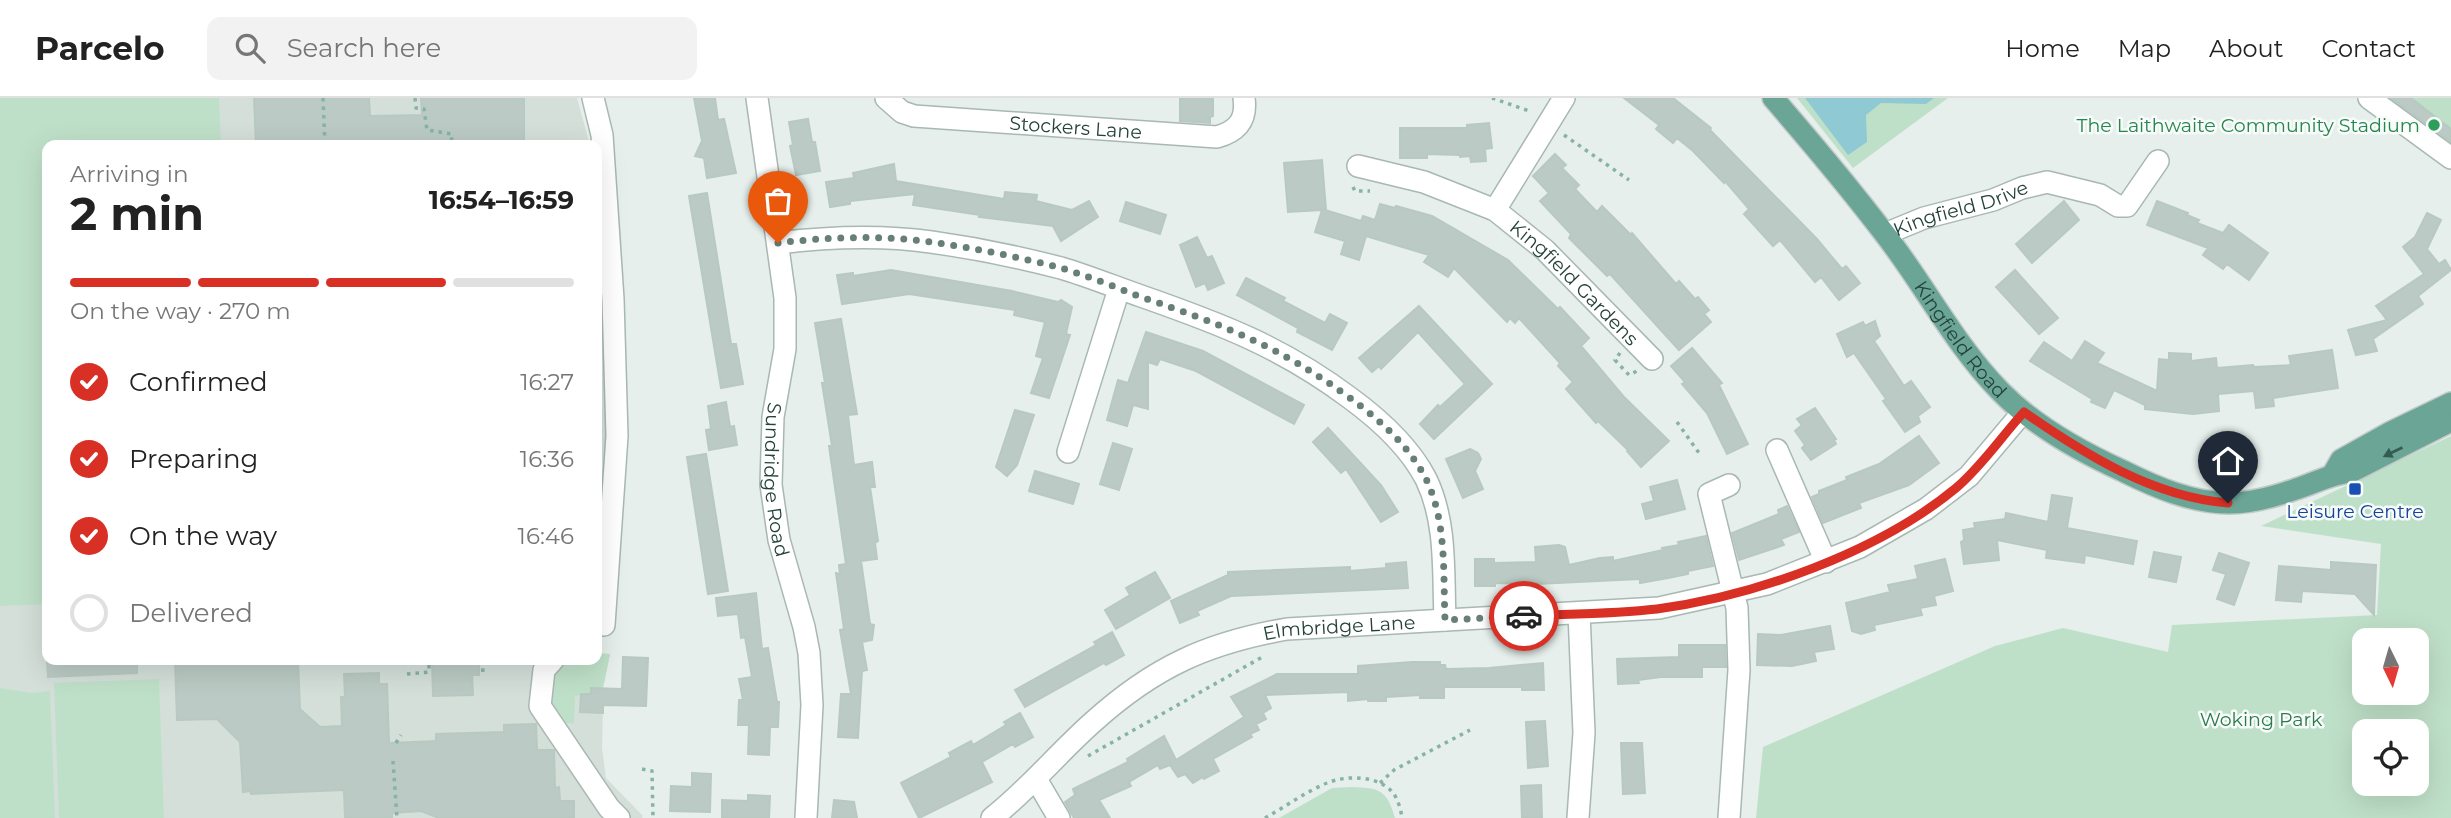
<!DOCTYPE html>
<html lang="en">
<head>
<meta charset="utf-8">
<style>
	:root { --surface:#fff; --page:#f2f2f2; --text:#222; --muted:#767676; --line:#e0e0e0; --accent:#d93025 }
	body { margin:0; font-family:Montserrat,sans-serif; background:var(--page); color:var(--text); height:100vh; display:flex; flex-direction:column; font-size:26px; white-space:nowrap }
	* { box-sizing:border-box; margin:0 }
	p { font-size:23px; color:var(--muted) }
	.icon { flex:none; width:38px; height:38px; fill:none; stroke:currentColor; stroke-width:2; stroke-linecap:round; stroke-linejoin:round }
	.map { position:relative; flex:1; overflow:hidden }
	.details { position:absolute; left:42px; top:42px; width:560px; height:525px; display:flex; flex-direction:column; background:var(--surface); border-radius:14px; box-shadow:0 7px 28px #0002 }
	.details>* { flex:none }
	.needle { width:46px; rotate:175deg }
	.tools { position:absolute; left:2352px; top:530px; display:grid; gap:14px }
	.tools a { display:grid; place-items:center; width:77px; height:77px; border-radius:14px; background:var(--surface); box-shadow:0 7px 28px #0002; font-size:35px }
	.pin { position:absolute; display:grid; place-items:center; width:60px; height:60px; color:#fff; margin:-72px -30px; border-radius:50% 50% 50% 0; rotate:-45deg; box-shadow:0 0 7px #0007 }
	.pin .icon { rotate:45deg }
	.courier { position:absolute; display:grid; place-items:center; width:70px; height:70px; margin:-35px; border:5px solid #d93025; border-radius:50%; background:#fff; color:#222; box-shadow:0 2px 9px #0007 }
	.headline em { font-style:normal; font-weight:700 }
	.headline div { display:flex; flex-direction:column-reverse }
	.headline { display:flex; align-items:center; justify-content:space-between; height:119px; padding:0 28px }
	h1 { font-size:46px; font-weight:700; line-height:52px }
	.bar { display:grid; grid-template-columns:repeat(4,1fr); gap:10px 7px; align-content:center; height:84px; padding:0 28px }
	.bar i { height:9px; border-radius:5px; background:var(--line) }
	.bar .selected { background:var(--accent) }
	.bar p { grid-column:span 4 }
	ol { padding:0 28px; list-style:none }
	li { display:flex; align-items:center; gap:21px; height:77px }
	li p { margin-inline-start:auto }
	li .icon { padding:7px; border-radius:50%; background:var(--accent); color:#fff; stroke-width:4 }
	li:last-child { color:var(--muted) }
	li i { width:38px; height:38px; border:4px solid var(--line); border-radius:50% }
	header { display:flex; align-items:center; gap:42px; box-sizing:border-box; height:98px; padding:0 35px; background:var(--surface); border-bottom:2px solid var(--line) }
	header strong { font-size:33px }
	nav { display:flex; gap:38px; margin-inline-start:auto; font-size:24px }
	.search { width:490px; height:63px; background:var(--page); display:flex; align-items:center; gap:18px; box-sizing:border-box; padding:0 24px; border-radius:14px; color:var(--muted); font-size:26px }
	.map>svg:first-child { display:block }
	.built { fill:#d4dfda }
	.green { fill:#bfe0c8; fill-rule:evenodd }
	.water { fill:#8ec9d4 }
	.building { fill:#bbcac4; stroke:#b8c9c2; stroke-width:2 }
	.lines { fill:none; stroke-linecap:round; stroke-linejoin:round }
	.minor-casing { stroke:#a8b8b2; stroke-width:24 }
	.major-casing { stroke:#c2cac8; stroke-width:24 }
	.path { stroke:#86b3a5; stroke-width:3.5; stroke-dasharray:3.5 5; stroke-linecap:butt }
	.minor { stroke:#fff; stroke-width:21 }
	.major { stroke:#6aa596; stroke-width:21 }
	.oneway { fill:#365b51 }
	.done { stroke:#687f78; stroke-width:7; stroke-dasharray:0 12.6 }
	.route { stroke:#d93025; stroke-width:9 }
	.leisure-dot { fill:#2e9e5b; stroke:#f7fbf9; stroke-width:2.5 }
	.transit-dot { fill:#1a4fb4; stroke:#f7fbf9; stroke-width:2.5 }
	.labels { text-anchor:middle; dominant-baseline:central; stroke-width:5; stroke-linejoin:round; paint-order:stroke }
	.leisure-label { font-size:19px; fill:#27864d; stroke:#f7fbf9; text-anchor:end }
	.street-label { font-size:19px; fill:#24423a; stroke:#f7fbf9 }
	.transit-label { font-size:19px; fill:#164399; stroke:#f7fbf9 }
	.park-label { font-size:19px; fill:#2d7a4b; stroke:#f7fbf9 }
</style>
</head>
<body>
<header>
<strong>Parcelo</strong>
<div class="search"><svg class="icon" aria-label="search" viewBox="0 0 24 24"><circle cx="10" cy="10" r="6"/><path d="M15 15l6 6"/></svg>Search here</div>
<nav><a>Home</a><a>Map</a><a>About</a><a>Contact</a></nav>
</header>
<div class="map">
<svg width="2451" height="720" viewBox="0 0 2451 720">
	<rect width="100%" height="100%" fill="#e6efeb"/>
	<path class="built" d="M 0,0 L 577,0 L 590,47 L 47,47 L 47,562 L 597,562 L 597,555 L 610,556 L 603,590 L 603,615 L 602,650 L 606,680 L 643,718 L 642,720 L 0,720 Z
		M 597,88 L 611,369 L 597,527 Z"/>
	<path class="green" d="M 0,0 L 219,0 L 221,47 L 47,47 L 47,506 L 0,508 Z
		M 1797,0 L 1948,0 L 1853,70 Z
		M 2383,0 L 2451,0 L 2451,54 Z
		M 2451,338 L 2451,720 L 1756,720 L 1763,649 L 1995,548 L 2063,530 L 2168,554 L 2172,527 L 2377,517 L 2381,446 L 2261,428 ZM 2364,542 L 2417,542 L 2417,595 L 2364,595 ZM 2364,634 L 2417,634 L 2417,686 L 2364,686 Z
		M 597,555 L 610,556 L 603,590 L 591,590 L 591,596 L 575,598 L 574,625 L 560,625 L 544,603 L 559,562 L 597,562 Z
		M 159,581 L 164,720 L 59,720 L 54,585 Z
		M 0,590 L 33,595 L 50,593 L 55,720 L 0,720 Z
		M 1351,689 C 1379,690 1387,691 1395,720 L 1279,720 L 1332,690 Z"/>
	<path class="water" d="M 1805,0 L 1934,0 L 1926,6 L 1881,5 L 1866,17 L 1867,44 L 1848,57 Z"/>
	<path class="building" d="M 254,0 L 369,0 L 370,18 L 422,17 L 421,0 L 524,0 L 524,47 L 256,47 Z
		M 694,0 L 715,0 L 718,22 L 724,21 L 736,75 L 707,80 L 704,60 L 695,58 L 702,43 Z
		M 1180,0 L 1213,0 L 1213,18 L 1210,19 L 1210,25 L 1180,23 Z
		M 1624,0 L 1673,0 L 1711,30 L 1710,32 L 1817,141 L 1842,171 L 1846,168 L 1860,185 L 1839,202 L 1821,179 L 1815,184 L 1780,142 L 1773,148 L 1744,116 L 1749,111 L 1725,83 L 1724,85 L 1693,53 L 1677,40 L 1673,45 L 1656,31 L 1659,27 Z
		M 2391,0 L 2411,0 L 2451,31 L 2451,44 Z
		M 808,21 L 812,44 L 815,44 L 820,73 L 796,77 L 790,48 L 793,47 L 789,24 Z
		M 1489,25 L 1492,50 L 1485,51 L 1486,63 L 1471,64 L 1470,58 L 1460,59 L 1460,57 L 1427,56 L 1427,60 L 1400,60 L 1400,30 L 1467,30 L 1467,27 Z
		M 1555,56 L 1566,67 L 1562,70 L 1579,87 L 1575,91 L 1597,114 L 1602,108 L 1631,137 L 1632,135 L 1676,186 L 1679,183 L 1695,201 L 1698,199 L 1709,212 L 1704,216 L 1711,224 L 1679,252 L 1610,176 L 1607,178 L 1569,140 L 1571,136 L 1540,103 L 1549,95 L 1533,78 Z
		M 1322,62 L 1326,112 L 1325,112 L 1361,123 L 1363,118 L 1375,122 L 1380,106 L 1395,110 L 1396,108 L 1432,118 L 1508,162 L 1558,211 L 1560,209 L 1589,240 L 1581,248 L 1624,299 L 1669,343 L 1641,369 L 1627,353 L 1628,352 L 1598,323 L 1596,325 L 1566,291 L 1573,284 L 1558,268 L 1560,265 L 1519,220 L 1515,225 L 1510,220 L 1507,224 L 1454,170 L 1448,179 L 1424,164 L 1429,157 L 1366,138 L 1359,162 L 1341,156 L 1345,143 L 1315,134 L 1322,112 L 1288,114 L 1284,65 Z
		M 894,66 L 896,83 L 1004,101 L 1005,94 L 1037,97 L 1036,103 L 1072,112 L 1089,103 L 1098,119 L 1061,143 L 1053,128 L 979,119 L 980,117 L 913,107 L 915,96 L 850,103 L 850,106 L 830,109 L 826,84 L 854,80 L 853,75 Z
		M 707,95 L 731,246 L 736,246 L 743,286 L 721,290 L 689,98 Z
		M 2064,103 L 2079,122 L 2032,165 L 2016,146 Z
		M 2157,103 L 2188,115 L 2187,117 L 2199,122 L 2197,125 L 2223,135 L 2229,127 L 2268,155 L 2249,182 L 2227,166 L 2223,171 L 2203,157 L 2208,150 L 2147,127 Z
		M 1126,104 L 1166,117 L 1160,136 L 1120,123 Z
		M 2427,115 L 2441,122 L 2427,151 L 2439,166 L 2445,162 L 2451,172 L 2418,198 L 2423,206 L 2373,241 L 2377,253 L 2356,257 L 2348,232 L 2387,222 L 2376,208 L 2424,176 L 2403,149 L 2415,139 Z
		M 1197,139 L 1207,160 L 1212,158 L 1224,185 L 1208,192 L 1205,185 L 1196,189 L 1180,147 Z
		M 891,172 L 1012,193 L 1058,204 L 1061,202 L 1072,209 L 1066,236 L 1070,237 L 1049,300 L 1031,295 L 1043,260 L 1036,258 L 1045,224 L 1014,217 L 1015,212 L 909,196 L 842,206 L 837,177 L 853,175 L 853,178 Z
		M 2015,172 L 2058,220 L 2039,236 L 1996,189 Z
		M 1246,180 L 1285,200 L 1283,203 L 1325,225 L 1330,216 L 1347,225 L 1332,252 L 1297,234 L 1298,230 L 1237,197 Z
		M 1419,208 L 1492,286 L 1434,341 L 1420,326 L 1438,307 L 1440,309 L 1465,286 L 1418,234 L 1381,271 L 1379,268 L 1372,274 L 1359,260 Z
		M 841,221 L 857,316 L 848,317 L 854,367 L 872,364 L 875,389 L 870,389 L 878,443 L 875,445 L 877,461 L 861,463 L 870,526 L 874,527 L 872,542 L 862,544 L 867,572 L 862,573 L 858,640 L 838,639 L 841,596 L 851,596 L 840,532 L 844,531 L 836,475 L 840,476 L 839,467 L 846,466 L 829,348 L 832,348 L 822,285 L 825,285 L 815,225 Z
		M 1875,223 L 1880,238 L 1874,243 L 1904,288 L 1911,283 L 1930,309 L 1918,318 L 1920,324 L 1905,334 L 1883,303 L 1886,301 L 1854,255 L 1847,259 L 1837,236 L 1863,224 L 1865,228 Z
		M 1146,234 L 1203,253 L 1304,307 L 1294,326 L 1196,273 L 1160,261 L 1157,267 L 1148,264 L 1148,311 L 1133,307 L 1127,328 L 1107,322 L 1118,282 L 1128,285 Z
		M 2085,243 L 2104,255 L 2097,265 L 2157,293 L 2159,261 L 2169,262 L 2169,255 L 2191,256 L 2191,263 L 2216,260 L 2217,270 L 2253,267 L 2254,269 L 2291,267 L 2289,258 L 2332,252 L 2338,290 L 2273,300 L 2274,308 L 2256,310 L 2254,293 L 2218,296 L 2219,313 L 2193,316 L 2145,311 L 2145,307 L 2114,292 L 2105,310 L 2091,304 L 2092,301 L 2030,263 L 2044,244 L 2072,263 Z
		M 1692,250 L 1722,285 L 1719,287 L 1748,346 L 1727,356 L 1707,315 L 1682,286 L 1685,284 L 1671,268 Z
		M 726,304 L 730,329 L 734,328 L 737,347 L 709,352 L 706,332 L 711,331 L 708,308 Z
		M 1815,310 L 1836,341 L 1834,342 L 1836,346 L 1811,362 L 1802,350 L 1805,347 L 1795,333 L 1802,327 L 1797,321 Z
		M 1015,312 L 1034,317 L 1017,367 L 1007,378 L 996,369 Z
		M 1328,330 L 1381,387 L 1398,414 L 1381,424 L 1346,371 L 1341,375 L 1313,344 Z
		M 1919,338 L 1939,365 L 1909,387 L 1859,405 L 1861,410 L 1823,425 L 1812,399 L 1819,396 L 1819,393 L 1847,382 L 1846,379 L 1879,366 Z
		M 1113,345 L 1132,351 L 1119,392 L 1100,386 Z
		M 1470,351 L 1478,355 L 1481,361 L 1475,373 L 1483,391 L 1463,400 L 1446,361 Z
		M 706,356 L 728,493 L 708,496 L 687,359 Z
		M 1035,373 L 1079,386 L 1073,406 L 1029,393 Z
		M 1677,382 L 1685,411 L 1646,421 L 1642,406 L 1654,403 L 1650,389 Z
		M 2052,397 L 2072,400 L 2067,430 L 2137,443 L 2133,466 L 2085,457 L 2084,465 L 2046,460 L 2047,452 L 1997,442 L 1999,462 L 1964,466 L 1961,444 L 1964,442 L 1963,432 L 1975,430 L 1974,425 L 2005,421 L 2006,415 L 2048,424 Z
		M 1787,408 L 1799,434 L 1781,441 L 1784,447 L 1739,462 L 1732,435 L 1779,416 L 1778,412 Z
		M 1706,438 L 1713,468 L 1688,473 L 1688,476 L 1668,480 L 1640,485 L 1640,481 L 1536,486 L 1495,485 L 1495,488 L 1475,488 L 1475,461 L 1494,461 L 1494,465 L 1536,464 L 1535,449 L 1559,447 L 1565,449 L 1569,467 L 1600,460 L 1613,459 L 1613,463 L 1663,452 L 1662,450 L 1679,447 L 1678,444 Z
		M 2154,454 L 2181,459 L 2176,484 L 2149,479 Z
		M 2219,455 L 2249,465 L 2234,507 L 2217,501 L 2226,476 L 2213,472 Z
		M 1945,461 L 1953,493 L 1934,498 L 1936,507 L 1920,510 L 1922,517 L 1874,527 L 1875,532 L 1861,536 L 1852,533 L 1846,505 L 1890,494 L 1888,487 L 1918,481 L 1915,468 Z
		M 1406,464 L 1408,490 L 1231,498 L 1197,513 L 1199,517 L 1180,525 L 1171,503 L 1228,477 L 1228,474 L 1350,469 L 1350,473 L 1386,470 L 1386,466 Z
		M 2331,464 L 2376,467 L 2374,517 L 2355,496 L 2302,493 L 2301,504 L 2276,502 L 2279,468 L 2331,472 Z
		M 1155,474 L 1170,500 L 1116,531 L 1105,512 L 1130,497 L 1126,490 Z
		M 756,495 L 762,551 L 768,550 L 777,604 L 779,604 L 778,629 L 770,629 L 769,657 L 748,656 L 749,627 L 738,627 L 739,602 L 743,602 L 739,581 L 752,579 L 745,539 L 741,540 L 738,516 L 718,518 L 716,500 Z
		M 1830,528 L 1834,551 L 1814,554 L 1816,563 L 1792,568 L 1757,567 L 1758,536 L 1781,537 Z
		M 1112,534 L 1124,557 L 1106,567 L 1104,565 L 1025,609 L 1015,592 L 1096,547 L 1094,544 Z
		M 1679,547 L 1725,547 L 1726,569 L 1702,569 L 1702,579 L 1661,579 L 1638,582 L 1639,585 L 1618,586 L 1617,561 L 1679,559 Z
		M 623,559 L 648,560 L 646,608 L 603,607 L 603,615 L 580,614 L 581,596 L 591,596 L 591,590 L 622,591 Z
		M 47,562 L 137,562 L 137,575 L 48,579 Z
		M 175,562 L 298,562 L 300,611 L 320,629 L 342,628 L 341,599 L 345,599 L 344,576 L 379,575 L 379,586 L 387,586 L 389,645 L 436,643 L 436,636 L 504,634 L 504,627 L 536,626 L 537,652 L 554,652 L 555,690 L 559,689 L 560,703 L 574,703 L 574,720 L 439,720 L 421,713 L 392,715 L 392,720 L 345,720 L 344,692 L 251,696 L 250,693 L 243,694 L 240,644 L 217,621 L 177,622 Z
		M 432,562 L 479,562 L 479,577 L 472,577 L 473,597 L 433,598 Z
		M 1412,564 L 1440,564 L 1440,567 L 1445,567 L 1446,571 L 1489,570 L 1543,565 L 1544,592 L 1522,592 L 1522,589 L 1444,589 L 1444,600 L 1420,600 L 1420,597 L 1386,599 L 1386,603 L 1368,603 L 1368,601 L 1348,603 L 1348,594 L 1265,597 L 1271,610 L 1263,615 L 1266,621 L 1256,626 L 1259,632 L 1250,636 L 1252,639 L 1213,661 L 1219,673 L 1204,681 L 1203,679 L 1193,685 L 1185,676 L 1178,679 L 1170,667 L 1160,671 L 1158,667 L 1129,684 L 1131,688 L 1099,702 L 1110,720 L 1074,720 L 1065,704 L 1075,697 L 1073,691 L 1128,664 L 1127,661 L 1164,638 L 1176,662 L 1244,619 L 1231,599 L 1277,576 L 1358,576 L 1358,568 Z
		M 1020,615 L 1033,639 L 1015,649 L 1013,646 L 982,664 L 992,684 L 919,720 L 901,685 L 951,659 L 949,655 L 971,643 L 973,647 L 1006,627 L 1004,624 Z
		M 1545,623 L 1548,668 L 1528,670 L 1526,624 Z
		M 1621,645 L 1642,645 L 1645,695 L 1623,696 Z
		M 692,675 L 711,676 L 710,714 L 670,713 L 671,688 L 692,689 Z
		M 1541,687 L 1542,720 L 1522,720 L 1521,688 Z
		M 748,697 L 770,698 L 769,720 L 722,720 L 722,702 L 748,703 Z
		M 834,702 L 854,704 L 857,720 L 832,720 Z"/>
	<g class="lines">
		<defs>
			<g id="minor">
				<path d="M 593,0 L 602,37 L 613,201 L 617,338 L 604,527"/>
				<path id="s1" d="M 757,0 L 785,200 L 785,251 L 773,319 L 771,387 L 779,442 L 804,529 L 809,555 L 812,607 L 806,720"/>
				<path id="s2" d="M 886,0 L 902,14 L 914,18 L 1217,39 C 1238,33 1247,22 1244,0"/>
				<path d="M 2369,0 L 2451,60"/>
				<path id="s3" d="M 1358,68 L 1424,84 L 1495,112 L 1545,152 L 1652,261"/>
				<path d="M 1495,112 L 1564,0"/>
				<path id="s4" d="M 1885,136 L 1924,120 L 1993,102 L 2022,90 L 2047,84 L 2100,97 L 2118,108 L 2127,108 L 2158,63"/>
				<path d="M 778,145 C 828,139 881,137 931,144 C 974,150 1019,159 1061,170 C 1088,178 1115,189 1141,198 C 1221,226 1282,249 1350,300 C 1380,322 1409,348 1426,381 C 1447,424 1443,475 1445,522"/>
				<path d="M 1777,352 L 1826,464"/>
				<path d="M 1068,354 L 1119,191"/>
				<path d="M 1729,387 L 1709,396 L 1737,510 L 1739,572 L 1729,720"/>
				<path d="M 553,562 L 544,572 L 540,608 L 609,710 L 619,720"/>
				<path d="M 1036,681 L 1059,720"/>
				<path id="s5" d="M 992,720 C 1029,691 1058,655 1093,624 C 1154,569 1207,545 1287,531 L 1659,510 L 1767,486 L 1860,449 L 1926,411 L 1969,378 L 2023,314"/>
				<path d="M 1578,720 L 1584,635 L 1579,515"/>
			</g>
			<g id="major">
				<path id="s6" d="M 1773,0 C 1811,44 1849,89 1884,135 C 1924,186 1954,246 2000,293 C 2034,328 2079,353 2123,373 C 2155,389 2192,405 2229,405 C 2252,405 2274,399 2296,391 C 2315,385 2330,376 2351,374 L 2451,323"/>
				<path d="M 2333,376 L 2341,362 L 2391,334 L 2451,305"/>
			</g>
		</defs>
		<use href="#minor" class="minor-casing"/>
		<use href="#major" class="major-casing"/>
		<path class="path" d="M 323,0 L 325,47
			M 415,0 L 416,10 L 424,11 L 427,32 L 452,36 L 451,47
			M 1492,0 L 1532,14
			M 1564,37 L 1629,82
			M 1353,89 L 1355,93 L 1370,93
			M 1620,255 L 1615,262 L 1629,277 L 1637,273
			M 1677,324 L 1699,355
			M 401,562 L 401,566
			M 482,562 L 483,575
			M 404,566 L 411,562
			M 407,576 L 429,574 L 429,562
			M 396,645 L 401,637
			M 1088,658 L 1264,558
			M 393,663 L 397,720
			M 642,671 L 652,673 L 653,720
			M 1380,685 L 1394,672 L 1470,632
			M 1265,720 C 1285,709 1305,694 1327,685 C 1346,677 1379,677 1393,695 C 1398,701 1401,712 1402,720"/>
		<use href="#minor" class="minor"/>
		<use href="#major" class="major"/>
	</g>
	<defs><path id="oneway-solid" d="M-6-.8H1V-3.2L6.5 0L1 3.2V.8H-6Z" transform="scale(1.75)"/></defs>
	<use class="oneway" href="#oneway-solid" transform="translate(2393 354) rotate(154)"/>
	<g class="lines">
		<path class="done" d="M 778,145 C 828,139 881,137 931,144 C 974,150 1019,159 1061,170 C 1088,178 1115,189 1141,199 C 1221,226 1281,249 1350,300 C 1380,322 1409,348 1426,381 C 1447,424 1443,475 1445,522 L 1524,518"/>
		<path class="route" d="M 1524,518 C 1568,516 1613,516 1657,511 C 1755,498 1879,454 1956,390 C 1982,368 2001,339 2024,314 C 2084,356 2153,399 2228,405"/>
	</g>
	<circle class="leisure-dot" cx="2434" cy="27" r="7"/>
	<rect class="transit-dot" x="2348" y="384" width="14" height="14" rx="3.5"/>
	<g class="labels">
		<g class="leisure-label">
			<text x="2420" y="27">The Laithwaite Community Stadium</text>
		</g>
		<g class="street-label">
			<text stroke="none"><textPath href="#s2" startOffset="196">Stockers Lane</textPath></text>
			<text stroke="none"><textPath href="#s4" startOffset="80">Kingfield Drive</textPath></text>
			<text stroke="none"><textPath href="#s3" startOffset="252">Kingfield Gardens</textPath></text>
			<text stroke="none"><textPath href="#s6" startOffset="306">Kingfield Road</textPath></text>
			<text stroke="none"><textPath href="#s1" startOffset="385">Sundridge Road</textPath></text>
			<text stroke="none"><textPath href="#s5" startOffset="410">Elmbridge Lane</textPath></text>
		</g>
		<g class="transit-label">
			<text x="2355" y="413">Leisure Centre</text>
		</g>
		<g class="park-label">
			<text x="2261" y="621">Woking Park</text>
		</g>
	</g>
</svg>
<div class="tools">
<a><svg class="needle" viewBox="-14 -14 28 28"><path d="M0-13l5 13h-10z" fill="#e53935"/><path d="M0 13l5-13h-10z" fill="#767676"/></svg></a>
<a><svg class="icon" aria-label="locate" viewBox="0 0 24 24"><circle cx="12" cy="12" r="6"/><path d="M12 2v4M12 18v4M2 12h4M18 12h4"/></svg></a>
</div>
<div class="pin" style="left:778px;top:145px;background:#ea580c"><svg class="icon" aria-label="bag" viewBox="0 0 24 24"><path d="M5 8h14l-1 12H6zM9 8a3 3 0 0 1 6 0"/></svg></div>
<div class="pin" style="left:2228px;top:405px;background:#1f2937"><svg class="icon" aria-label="home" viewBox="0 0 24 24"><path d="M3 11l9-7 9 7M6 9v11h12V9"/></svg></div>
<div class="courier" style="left:1524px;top:518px"><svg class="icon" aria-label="car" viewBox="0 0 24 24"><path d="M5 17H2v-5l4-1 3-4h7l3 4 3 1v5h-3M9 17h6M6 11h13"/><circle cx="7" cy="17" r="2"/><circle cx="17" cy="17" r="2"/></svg></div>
<section class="details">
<div class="headline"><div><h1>2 min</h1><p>Arriving in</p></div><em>16:54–16:59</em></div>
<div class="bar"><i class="selected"></i><i class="selected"></i><i class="selected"></i><i></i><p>On the way · 270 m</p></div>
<ol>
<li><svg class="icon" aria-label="check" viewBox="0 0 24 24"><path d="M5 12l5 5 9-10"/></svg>Confirmed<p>16:27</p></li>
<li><svg class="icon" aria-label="check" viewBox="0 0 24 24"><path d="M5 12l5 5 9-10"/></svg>Preparing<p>16:36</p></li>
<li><svg class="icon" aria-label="check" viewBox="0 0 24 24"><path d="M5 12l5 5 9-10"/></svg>On the way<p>16:46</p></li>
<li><i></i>Delivered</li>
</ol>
</section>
</div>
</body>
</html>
